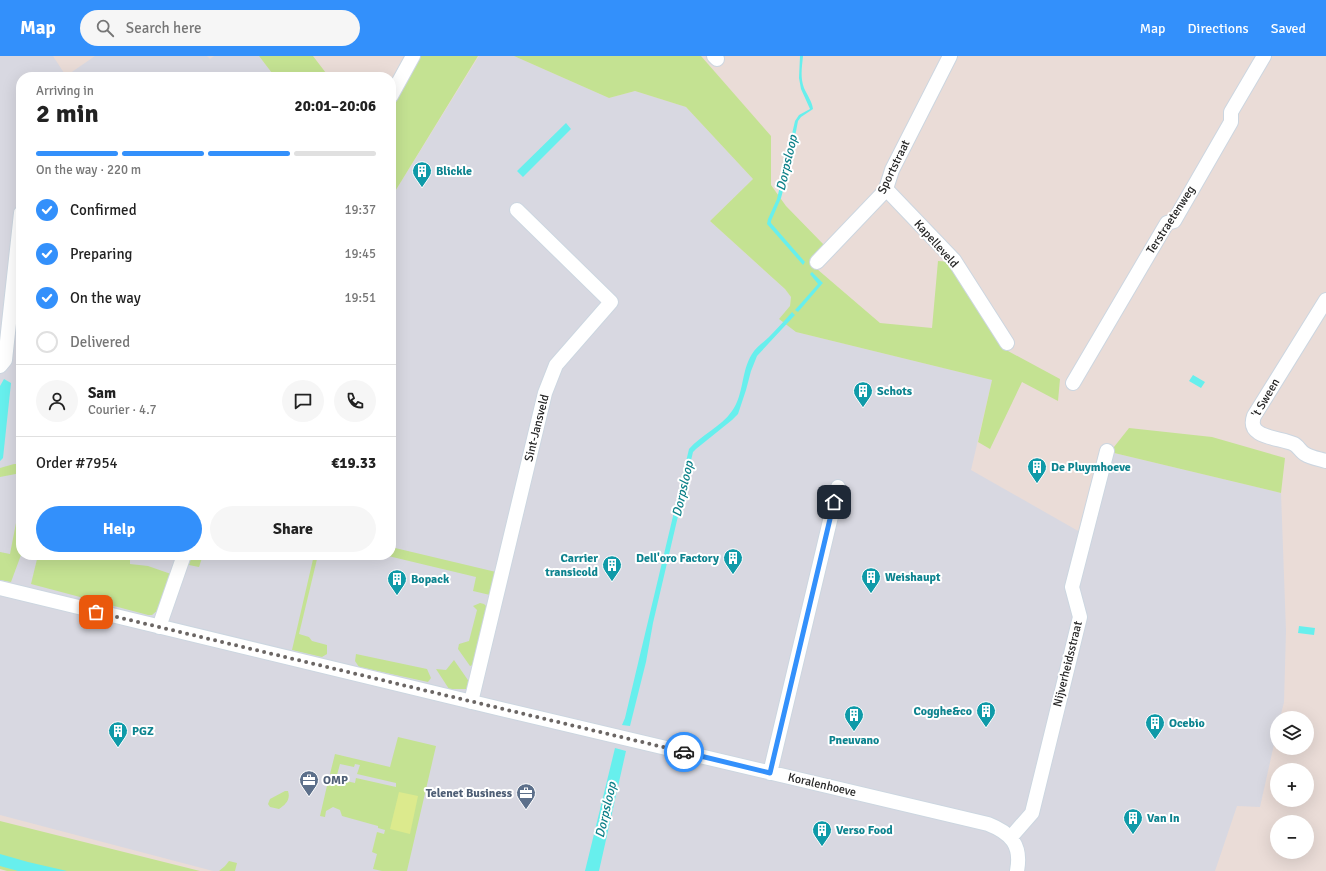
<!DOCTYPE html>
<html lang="en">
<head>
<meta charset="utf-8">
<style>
	:root { --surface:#fff; --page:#f6f6f6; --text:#222; --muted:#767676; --line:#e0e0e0; --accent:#3390fb }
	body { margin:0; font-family:Signika,sans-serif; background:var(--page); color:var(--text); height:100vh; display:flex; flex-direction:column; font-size:15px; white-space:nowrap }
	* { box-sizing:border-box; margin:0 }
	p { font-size:13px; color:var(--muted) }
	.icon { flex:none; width:22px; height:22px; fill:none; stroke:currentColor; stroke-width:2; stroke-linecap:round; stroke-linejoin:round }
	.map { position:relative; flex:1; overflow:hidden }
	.side { position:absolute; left:16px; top:16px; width:380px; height:488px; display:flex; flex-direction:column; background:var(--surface); border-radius:16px; box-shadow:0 4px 16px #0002 }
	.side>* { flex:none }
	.controls { position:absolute; left:1270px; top:655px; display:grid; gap:8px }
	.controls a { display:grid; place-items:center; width:44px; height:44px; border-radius:50%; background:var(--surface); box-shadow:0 4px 16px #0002; font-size:20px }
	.pin { position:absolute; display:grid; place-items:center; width:34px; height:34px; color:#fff; margin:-17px; border-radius:8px; box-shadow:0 2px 6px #0006 }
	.courier { position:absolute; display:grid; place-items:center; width:40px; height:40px; margin:-20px; border:3px solid #3390fb; border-radius:50%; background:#fff; color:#222; box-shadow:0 1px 5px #0007 }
	.head em { font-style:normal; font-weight:700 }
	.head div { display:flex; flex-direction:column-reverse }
	.head { display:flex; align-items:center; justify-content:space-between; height:68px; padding:0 20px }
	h1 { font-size:26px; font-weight:700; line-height:30px }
	.bar { display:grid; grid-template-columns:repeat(4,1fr); gap:6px 4px; align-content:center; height:48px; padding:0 20px }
	.bar i { height:5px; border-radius:3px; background:var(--line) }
	.bar .current { background:var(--accent) }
	.bar p { grid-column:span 4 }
	.line { display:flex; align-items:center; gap:10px; padding:0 20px; border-top:1px solid var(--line) }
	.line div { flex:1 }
	.round { display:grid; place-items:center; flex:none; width:42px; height:42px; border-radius:21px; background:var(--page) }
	ol { padding:0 20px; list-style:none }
	li { display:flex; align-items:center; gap:12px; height:44px }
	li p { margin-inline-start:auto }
	li .icon { padding:4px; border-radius:50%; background:var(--accent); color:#fff; stroke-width:4 }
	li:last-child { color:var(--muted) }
	li i { width:22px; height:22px; border:2px solid var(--line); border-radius:50% }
	.cta { display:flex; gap:8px; margin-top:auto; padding:8px 20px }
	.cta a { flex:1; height:46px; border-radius:24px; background:var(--accent); color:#fff; font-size:16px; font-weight:700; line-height:46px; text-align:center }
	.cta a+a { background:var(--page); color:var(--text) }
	header { display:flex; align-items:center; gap:24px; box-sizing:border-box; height:56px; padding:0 20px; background:var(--accent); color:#fff }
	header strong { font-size:19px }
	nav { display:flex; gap:22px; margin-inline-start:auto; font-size:14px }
	.search { width:280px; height:36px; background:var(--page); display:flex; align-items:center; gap:10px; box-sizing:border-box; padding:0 14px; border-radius:22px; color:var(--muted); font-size:15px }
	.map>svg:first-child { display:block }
	.industrial { fill:#d8d8e1 }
	.green { fill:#c4e292 }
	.pitch { fill:#dcea8d }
	.water { fill:#67efed }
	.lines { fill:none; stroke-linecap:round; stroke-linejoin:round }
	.minor-casing { stroke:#ccd6e0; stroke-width:16 }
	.minor { stroke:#fff; stroke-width:14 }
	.done { stroke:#6b6664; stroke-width:4; stroke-dasharray:0 7.2 }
	.route { stroke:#3390fb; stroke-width:5 }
	.labels { text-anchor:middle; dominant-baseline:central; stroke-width:4; stroke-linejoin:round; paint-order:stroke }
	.street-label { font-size:12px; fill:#262626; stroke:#fff }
	.culture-label { font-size:12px; font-weight:bold; fill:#0d838f; stroke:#fff; text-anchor:start }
	.service-label { font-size:12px; font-weight:bold; fill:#4e5e75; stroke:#fff; text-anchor:start }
	.water-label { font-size:13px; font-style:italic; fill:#0c8088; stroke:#fff }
</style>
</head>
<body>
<header>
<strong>Map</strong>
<div class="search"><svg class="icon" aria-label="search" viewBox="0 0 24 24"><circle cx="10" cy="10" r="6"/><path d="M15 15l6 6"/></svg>Search here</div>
<nav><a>Map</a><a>Directions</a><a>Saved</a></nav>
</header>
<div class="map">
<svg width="1326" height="815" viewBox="0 0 1326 815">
	<rect width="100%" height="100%" fill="#eadcd7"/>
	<path class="industrial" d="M 0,0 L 53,0 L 66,20 L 95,0 L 207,0 L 210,3 L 214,0 L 259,0 L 275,21 L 21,21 L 21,499 L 391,499 L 391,142 L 479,0 L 514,0 L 609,42 L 635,35 L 686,51 L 753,123 L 710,165 L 785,233 L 791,241 L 790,250 L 796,276 L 992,324 L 971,414 L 1087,480 L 1110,396 L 1281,437 L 1286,575 L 1284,646 L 1280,662 L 1277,662 L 1277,675 L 1260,751 L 1237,750 L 1215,815 L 213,815 L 0,759 Z"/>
	<path class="green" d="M 259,0 L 313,0 L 329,21 L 275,21 Z
		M 421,0 L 478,0 L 391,142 L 391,52 Z
		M 514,0 L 701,0 L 771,80 L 771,129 L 786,150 L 825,190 L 810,207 L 880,267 L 932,272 L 938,205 L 952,206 L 1008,295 L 1060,323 L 1058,345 L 1022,326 L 990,393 L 978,386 L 992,324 L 796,276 L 779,263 L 790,250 L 791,241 L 785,233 L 710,165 L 753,123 L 686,51 L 635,35 L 609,42 Z
		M 1129,372 L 1212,381 L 1285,402 L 1281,437 L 1110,396 Z
		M 14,408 L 21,408 L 21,417 L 0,421 L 0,412 Z
		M 16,467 L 21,469 L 21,479 L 19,486 L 21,487 L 21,499 L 11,526 L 0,524 L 0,496 L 10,498 Z
		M 391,491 L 496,516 L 490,539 L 473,535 L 476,521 L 384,499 L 391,499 Z
		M 38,499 L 130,499 L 130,508 L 148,510 L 171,518 L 158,554 L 152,559 L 148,559 L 31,528 Z
		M 192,499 L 203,499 L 199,511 L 189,509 Z
		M 314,499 L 318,499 L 299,578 L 309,581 L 312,585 L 327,589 L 327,598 L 322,601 L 292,594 Z
		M 480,547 L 484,548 L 488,552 L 476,608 L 470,610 L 458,593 L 459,588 L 469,585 L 477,554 L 473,550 Z
		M 356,598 L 427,613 L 431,622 L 428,626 L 359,611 L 355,605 Z
		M 454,604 L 470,627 L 466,633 L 449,633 L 436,613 L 446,614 Z
		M 398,681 L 436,690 L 407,815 L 382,815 L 373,813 L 377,798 L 372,796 L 377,776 L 384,778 L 385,774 L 378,772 L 378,770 L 342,760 L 340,754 L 333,751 L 326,755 L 325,761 L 320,760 L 329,721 L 355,727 L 356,722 L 396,731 L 396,727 L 357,718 L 360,709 L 355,708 L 354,711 L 340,708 L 337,719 L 330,718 L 335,698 L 390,711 Z
		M 285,735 L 288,735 C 291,744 285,749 279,753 L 270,751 L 268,748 L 270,743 Z
		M 0,765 L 200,815 L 7,815 L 0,813 Z
		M 229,805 L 237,807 L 235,815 L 219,815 L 225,810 Z"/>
	<path class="pitch" d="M 399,736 L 418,740 L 410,778 L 390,773 Z"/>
	<path class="water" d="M 800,0 L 803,0 C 802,11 800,21 804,32 C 807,39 812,45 813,53 L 801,61 L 798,65 L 789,112 L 781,142 L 771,165 L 771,167 L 805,206 L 803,209 L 767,168 L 768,163 L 777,143 L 795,65 L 799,59 L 810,53 L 801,33 L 799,22 Z
		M 566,67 L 571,73 L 523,121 L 517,115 Z
		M 812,216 L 823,227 L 822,228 L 798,256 L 795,254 L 818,228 L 810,218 Z
		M 792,256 L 795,259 L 757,300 L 751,315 L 746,334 L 738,358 L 732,364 L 696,393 L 693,396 L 653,567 L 646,606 L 630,670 L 622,669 L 625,662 L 689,393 C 701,379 721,371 732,355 C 744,339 741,315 752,298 C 756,291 764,286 769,281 C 777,273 785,264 792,256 Z
		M 1193,319 L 1205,326 L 1201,332 L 1189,325 Z
		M 4,323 L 11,327 L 3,402 L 0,405 L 0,330 Z
		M 1299,570 L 1315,572 L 1314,579 L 1298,577 Z
		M 615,692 L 626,695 L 599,815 L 585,815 Z
		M 0,798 L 28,806 L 67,815 L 18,815 L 0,810 Z"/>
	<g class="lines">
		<defs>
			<path id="minor" d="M 714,0 L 717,3
				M 391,40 L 413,0
				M 886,133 L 954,204 L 1007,287
				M 817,206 L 881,139 L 886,133 L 892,114 L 950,0
				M 1326,244 L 1254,360 C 1246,383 1280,381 1294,388 C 1298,390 1301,396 1305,398 C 1311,402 1320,403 1326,405
				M 0,310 L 5,304 L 21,157
				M 1073,327 L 1167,167 L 1174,165 L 1231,66 L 1231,56 L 1264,0
				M 0,532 L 501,653 L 988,768 C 1011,777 1022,789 1017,815
				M 159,571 L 184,499
				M 471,646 L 545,337 L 556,309 L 611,246 L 517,154
				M 770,717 L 838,431
				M 1011,781 L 1032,757 L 1080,561 L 1072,531 L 1107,395"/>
		</defs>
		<use href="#minor" class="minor-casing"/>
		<use href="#minor" class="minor"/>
	</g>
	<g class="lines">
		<path class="done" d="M 96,556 L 684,696"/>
		<path class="route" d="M 684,696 L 770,717 L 834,446"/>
	</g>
	<defs>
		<symbol id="building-pin" viewBox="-11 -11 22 30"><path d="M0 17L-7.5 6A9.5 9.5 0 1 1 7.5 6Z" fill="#0f9aa8" stroke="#fff"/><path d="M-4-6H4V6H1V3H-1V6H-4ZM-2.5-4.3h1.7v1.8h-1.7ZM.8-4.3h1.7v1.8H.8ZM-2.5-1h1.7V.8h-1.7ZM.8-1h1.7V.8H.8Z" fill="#fff"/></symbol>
		<symbol id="office-pin" viewBox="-11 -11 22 30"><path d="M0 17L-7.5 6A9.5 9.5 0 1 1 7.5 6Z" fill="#5c6f8a" stroke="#fff"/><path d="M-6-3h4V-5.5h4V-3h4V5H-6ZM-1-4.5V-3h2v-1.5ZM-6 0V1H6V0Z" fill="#fff"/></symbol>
	</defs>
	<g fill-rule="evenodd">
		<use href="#building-pin" x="411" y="104" width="22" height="30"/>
		<use href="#building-pin" x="852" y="324" width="22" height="30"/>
		<use href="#building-pin" x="1026" y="400" width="22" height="30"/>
		<use href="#building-pin" x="722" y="491" width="22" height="30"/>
		<use href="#building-pin" x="601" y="498" width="22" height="30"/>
		<use href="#building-pin" x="860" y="510" width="22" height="30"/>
		<use href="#building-pin" x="386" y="512" width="22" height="30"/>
		<use href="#building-pin" x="975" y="644" width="22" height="30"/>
		<use href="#building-pin" x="843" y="648" width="22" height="30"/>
		<use href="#building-pin" x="1144" y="656" width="22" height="30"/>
		<use href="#building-pin" x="107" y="664" width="22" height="30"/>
		<use href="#office-pin" x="298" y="713" width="22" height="30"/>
		<use href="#office-pin" x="515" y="726" width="22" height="30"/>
		<use href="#building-pin" x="1122" y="751" width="22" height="30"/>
		<use href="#building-pin" x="811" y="763" width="22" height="30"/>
	</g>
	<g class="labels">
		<g class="street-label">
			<text transform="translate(894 111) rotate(-64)">Sportstraat</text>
			<text transform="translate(1171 164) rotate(-57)">Terstraetenweg</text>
			<text transform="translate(936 188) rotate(48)">Kapelleveld</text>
			<text transform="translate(1266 342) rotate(-60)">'t Sween</text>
			<text transform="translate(537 372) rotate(-76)">Sint-Jansveld</text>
			<text transform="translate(1068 608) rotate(-76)">Nijverheidsstraat</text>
			<text transform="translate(822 729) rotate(13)">Koralenhoeve</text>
		</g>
		<g class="culture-label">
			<text x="436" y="115">Blickle</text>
			<text x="877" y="335">Schots</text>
			<text x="1051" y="411">De Pluymhoeve</text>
			<text x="598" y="502" text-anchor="end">Carrier<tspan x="598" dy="14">transicold</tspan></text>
			<text x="719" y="502" text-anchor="end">Dell'oro Factory</text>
			<text x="885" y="521">Weishaupt</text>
			<text x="411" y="523">Bopack</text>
			<text x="972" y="655" text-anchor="end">Cogghe&amp;co</text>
			<text x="1169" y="667">Ocebio</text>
			<text x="132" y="675">PGZ</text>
			<text x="854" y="684" text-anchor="middle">Pneuvano</text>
			<text x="1147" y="762">Van In</text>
			<text x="836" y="774">Verso Food</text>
		</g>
		<g class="service-label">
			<text x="323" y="724">OMP</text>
			<text x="512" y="737" text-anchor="end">Telenet Business</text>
		</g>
		<g class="water-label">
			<text transform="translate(787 107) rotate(-77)">Dorpsloop</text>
			<text transform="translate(683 433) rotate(-77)">Dorpsloop</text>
			<text transform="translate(606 754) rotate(-77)">Dorpsloop</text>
		</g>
	</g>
</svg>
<div class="controls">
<a><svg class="icon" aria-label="layers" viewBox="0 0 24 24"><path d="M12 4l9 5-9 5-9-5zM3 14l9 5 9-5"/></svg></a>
<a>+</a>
<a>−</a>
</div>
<div class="pin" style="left:96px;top:556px;background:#ea580c"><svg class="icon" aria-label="bag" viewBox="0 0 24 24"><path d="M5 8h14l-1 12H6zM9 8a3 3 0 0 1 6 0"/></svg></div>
<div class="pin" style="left:834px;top:446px;background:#1f2937"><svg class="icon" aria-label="home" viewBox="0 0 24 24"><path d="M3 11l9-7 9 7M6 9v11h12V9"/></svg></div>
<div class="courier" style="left:684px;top:696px"><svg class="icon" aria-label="car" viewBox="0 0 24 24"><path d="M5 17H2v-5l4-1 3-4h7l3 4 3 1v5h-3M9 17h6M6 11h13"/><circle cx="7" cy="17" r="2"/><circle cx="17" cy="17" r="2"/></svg></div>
<section class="side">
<div class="head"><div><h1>2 min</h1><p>Arriving in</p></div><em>20:01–20:06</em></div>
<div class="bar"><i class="current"></i><i class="current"></i><i class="current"></i><i></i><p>On the way · 220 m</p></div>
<ol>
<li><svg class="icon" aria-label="check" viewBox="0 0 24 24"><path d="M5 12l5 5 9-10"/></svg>Confirmed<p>19:37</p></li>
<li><svg class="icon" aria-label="check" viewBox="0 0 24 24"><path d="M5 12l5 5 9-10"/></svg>Preparing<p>19:45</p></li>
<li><svg class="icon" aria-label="check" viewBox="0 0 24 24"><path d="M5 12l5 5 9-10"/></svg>On the way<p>19:51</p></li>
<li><i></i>Delivered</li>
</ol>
<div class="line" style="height:72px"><a class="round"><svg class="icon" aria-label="person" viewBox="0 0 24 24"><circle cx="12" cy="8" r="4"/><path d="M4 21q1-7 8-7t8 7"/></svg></a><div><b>Sam</b><p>Courier · 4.7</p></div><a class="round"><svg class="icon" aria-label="chat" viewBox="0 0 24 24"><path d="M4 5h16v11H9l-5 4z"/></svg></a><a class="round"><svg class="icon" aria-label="phone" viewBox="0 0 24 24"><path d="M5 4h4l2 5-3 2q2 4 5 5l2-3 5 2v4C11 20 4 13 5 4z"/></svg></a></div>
<div class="line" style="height:52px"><div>Order #7954</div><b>€19.33</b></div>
<div class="cta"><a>Help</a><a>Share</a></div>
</section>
</div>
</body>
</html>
